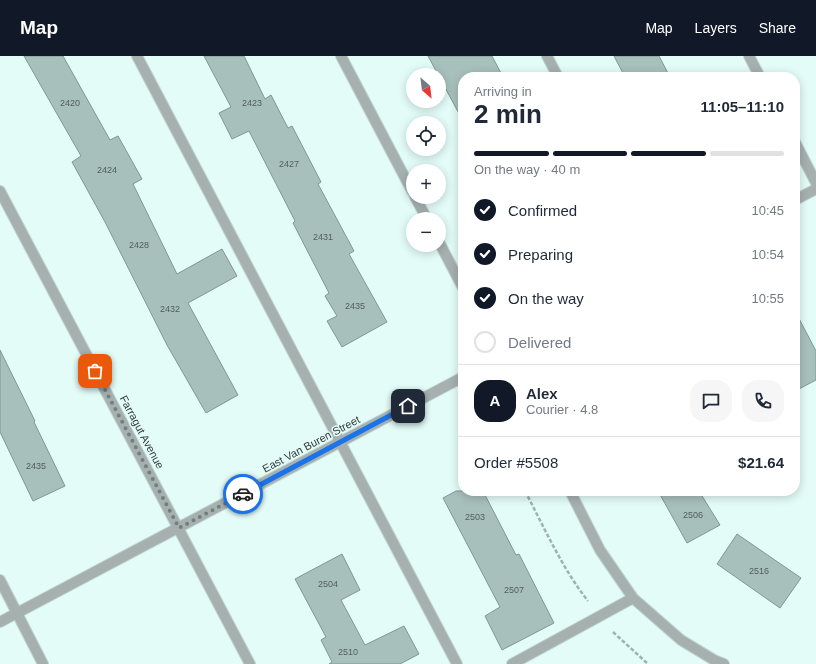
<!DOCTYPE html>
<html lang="en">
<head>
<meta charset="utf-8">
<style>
	:root { --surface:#fff; --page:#f6f6f7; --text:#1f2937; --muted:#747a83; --line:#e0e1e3; --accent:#111827 }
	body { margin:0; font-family:Arial,sans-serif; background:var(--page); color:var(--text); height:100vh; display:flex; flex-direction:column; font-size:15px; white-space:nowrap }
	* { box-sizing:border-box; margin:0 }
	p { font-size:13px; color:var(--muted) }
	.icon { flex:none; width:22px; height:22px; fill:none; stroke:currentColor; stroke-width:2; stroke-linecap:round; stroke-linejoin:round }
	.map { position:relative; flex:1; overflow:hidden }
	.side { position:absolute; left:458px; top:16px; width:342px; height:424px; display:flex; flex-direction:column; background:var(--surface); border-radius:16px; box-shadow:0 2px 10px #0003 }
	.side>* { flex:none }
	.needle { width:26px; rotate:152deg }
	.tools { position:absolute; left:406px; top:12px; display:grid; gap:8px }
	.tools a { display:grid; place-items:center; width:40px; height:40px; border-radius:50%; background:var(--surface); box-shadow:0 2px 10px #0003; font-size:20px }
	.pin { position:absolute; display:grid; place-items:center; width:34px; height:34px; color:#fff; margin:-17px; border-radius:8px; box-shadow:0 2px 6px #0006 }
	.courier { position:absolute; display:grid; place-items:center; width:40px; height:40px; margin:-20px; border:3px solid #1a73e8; border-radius:50%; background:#fff; color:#222; box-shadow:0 1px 5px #0007 }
	.overview em { font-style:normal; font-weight:700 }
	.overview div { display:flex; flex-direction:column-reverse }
	.overview { display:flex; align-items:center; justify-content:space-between; height:68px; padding:0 16px }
	h1 { font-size:26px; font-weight:700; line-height:30px }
	.bar { display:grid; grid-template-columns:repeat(4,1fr); gap:6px 4px; align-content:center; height:48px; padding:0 16px }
	.bar i { height:5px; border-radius:3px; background:var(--line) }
	.bar .on { background:var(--accent) }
	.bar p { grid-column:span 4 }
	.line { display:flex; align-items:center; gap:10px; padding:0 16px; border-top:1px solid var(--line) }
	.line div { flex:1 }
	.round { display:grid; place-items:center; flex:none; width:42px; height:42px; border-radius:16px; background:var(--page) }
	ol { padding:0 16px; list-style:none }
	li { display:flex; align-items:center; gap:12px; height:44px }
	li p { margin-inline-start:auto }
	li .icon { padding:4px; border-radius:50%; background:var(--accent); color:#fff; stroke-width:4 }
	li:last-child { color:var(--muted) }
	li i { width:22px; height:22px; border:2px solid var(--line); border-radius:50% }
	header { display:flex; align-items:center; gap:24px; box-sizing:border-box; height:56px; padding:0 20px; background:var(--accent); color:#fff }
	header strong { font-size:19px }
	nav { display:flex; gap:22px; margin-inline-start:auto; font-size:14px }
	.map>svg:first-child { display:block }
	.building { fill:#a8c0bc; stroke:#809793 }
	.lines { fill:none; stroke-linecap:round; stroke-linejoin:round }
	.minor-casing { stroke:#c0d6d2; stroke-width:12 }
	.path { stroke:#9fb2af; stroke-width:2.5; stroke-dasharray:4 2; stroke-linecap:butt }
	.minor { stroke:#a6b1af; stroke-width:10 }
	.done { stroke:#71807e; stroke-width:4; stroke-dasharray:0 7.2 }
	.route { stroke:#1a73e8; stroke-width:5 }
	.labels { text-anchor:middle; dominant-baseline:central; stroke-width:3; stroke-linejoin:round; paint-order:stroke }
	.number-label { font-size:9px; fill:#505e5c }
	.street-label { font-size:11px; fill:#333d3c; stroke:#e3fcf8 }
</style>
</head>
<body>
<header>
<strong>Map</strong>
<nav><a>Map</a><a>Layers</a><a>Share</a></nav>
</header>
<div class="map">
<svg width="816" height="608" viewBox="0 0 816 608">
	<rect width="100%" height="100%" fill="#e3fcf8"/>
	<path class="building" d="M 24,0 L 63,0 L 110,84 L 118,80 L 142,123 L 133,128 L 177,218 L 222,193 L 237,220 L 188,247 L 238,339 L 206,357 L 167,289 L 105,166 L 72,106 L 81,100 Z
		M 204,0 L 244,0 L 265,43 L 271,39 L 288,72 L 292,70 L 321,126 L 318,128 L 354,195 L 349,198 L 387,266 L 342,291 L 327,265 L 337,260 L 325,240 L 329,237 L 293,167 L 295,165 L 249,75 L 232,83 L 219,57 L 231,51 Z
		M 428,0 L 492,0 L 503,21 L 463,21 L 463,65 Z
		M 614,0 L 659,0 L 670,21 L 625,21 Z
		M 795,255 L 816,295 L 816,324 L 795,335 Z
		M 0,294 L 35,365 L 34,366 L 65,430 L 33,445 L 0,376 Z
		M 456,435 L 483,435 L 516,499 L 519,498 L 554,567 L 502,594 L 485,560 L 500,551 L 443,442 Z
		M 658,435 L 699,435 L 720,469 L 687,487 Z
		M 737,478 L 801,522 L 780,552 L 717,508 Z
		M 342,498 L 360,534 L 341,544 L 365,589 L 404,570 L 419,598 L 400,608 L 329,608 L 332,606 L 321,584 L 326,581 L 295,523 Z"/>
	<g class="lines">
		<defs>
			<path id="minor" d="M 137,0 L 457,608
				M 341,0 L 413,137
				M 547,0 L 558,21
				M 749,0 L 760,21
				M 795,86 L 816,127
				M 0,135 L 250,608
				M 415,141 L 427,163
				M 795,144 L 816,133
				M 439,186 L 463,232
				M 570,435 L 600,494 L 633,542 L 681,584 L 714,604 L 724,608
				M 0,524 L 43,608
				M 0,566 L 463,321
				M 512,608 L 633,542"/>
		</defs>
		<use href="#minor" class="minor-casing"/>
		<path class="path" d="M 525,435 C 545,473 562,512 588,545
			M 613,576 L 648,608"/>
		<use href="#minor" class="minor"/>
	</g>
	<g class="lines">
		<path class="done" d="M 95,315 L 179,472 L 243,438"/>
		<path class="route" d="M 243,438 L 408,350"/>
	</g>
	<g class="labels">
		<g class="number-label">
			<text x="70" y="47">2420</text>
			<text x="252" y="47">2423</text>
			<text x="289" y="108">2427</text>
			<text x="107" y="114">2424</text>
			<text x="323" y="181">2431</text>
			<text x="139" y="189">2428</text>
			<text x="355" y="250">2435</text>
			<text x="170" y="253">2432</text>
			<text x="36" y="410">2435</text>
			<text x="693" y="459">2506</text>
			<text x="475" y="461">2503</text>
			<text x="759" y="515">2516</text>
			<text x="328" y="528">2504</text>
			<text x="514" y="534">2507</text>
			<text x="348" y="596">2510</text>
		</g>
		<g class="street-label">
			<text transform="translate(142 376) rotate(62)">Farragut Avenue</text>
			<text transform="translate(311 388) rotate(-28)">East Van Buren Street</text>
		</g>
	</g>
</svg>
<div class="tools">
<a><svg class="needle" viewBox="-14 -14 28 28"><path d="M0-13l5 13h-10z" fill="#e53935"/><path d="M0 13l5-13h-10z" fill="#747a83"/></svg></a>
<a><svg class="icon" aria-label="locate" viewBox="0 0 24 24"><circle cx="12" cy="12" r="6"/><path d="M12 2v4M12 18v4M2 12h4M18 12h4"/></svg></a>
<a>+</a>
<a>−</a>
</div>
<div class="pin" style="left:95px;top:315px;background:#ea580c"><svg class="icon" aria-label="bag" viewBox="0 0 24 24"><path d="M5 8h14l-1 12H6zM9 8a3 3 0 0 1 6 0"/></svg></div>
<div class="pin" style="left:408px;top:350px;background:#1f2937"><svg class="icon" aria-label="home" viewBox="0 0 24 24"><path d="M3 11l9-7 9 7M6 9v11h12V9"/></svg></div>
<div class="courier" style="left:243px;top:438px"><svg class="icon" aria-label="car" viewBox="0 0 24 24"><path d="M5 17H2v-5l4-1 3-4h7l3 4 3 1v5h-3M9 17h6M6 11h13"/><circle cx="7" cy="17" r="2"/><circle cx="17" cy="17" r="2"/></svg></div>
<section class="side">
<div class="overview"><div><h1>2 min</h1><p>Arriving in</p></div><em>11:05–11:10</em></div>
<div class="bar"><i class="on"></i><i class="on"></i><i class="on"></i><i></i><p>On the way · 40 m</p></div>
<ol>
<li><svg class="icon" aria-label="check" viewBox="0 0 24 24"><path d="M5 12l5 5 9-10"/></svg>Confirmed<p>10:45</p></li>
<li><svg class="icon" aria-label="check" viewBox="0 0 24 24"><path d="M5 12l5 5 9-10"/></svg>Preparing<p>10:54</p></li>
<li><svg class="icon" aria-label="check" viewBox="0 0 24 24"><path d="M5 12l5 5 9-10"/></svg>On the way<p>10:55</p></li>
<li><i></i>Delivered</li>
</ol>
<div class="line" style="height:72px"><b class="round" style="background:var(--accent);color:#fff">A</b><div><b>Alex</b><p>Courier · 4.8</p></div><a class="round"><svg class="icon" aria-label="chat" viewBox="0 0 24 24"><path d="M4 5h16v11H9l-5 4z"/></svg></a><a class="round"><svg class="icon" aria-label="phone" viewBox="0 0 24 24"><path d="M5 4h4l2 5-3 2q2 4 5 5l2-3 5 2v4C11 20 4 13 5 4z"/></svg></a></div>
<div class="line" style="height:52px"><div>Order #5508</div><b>$21.64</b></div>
</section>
</div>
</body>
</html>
